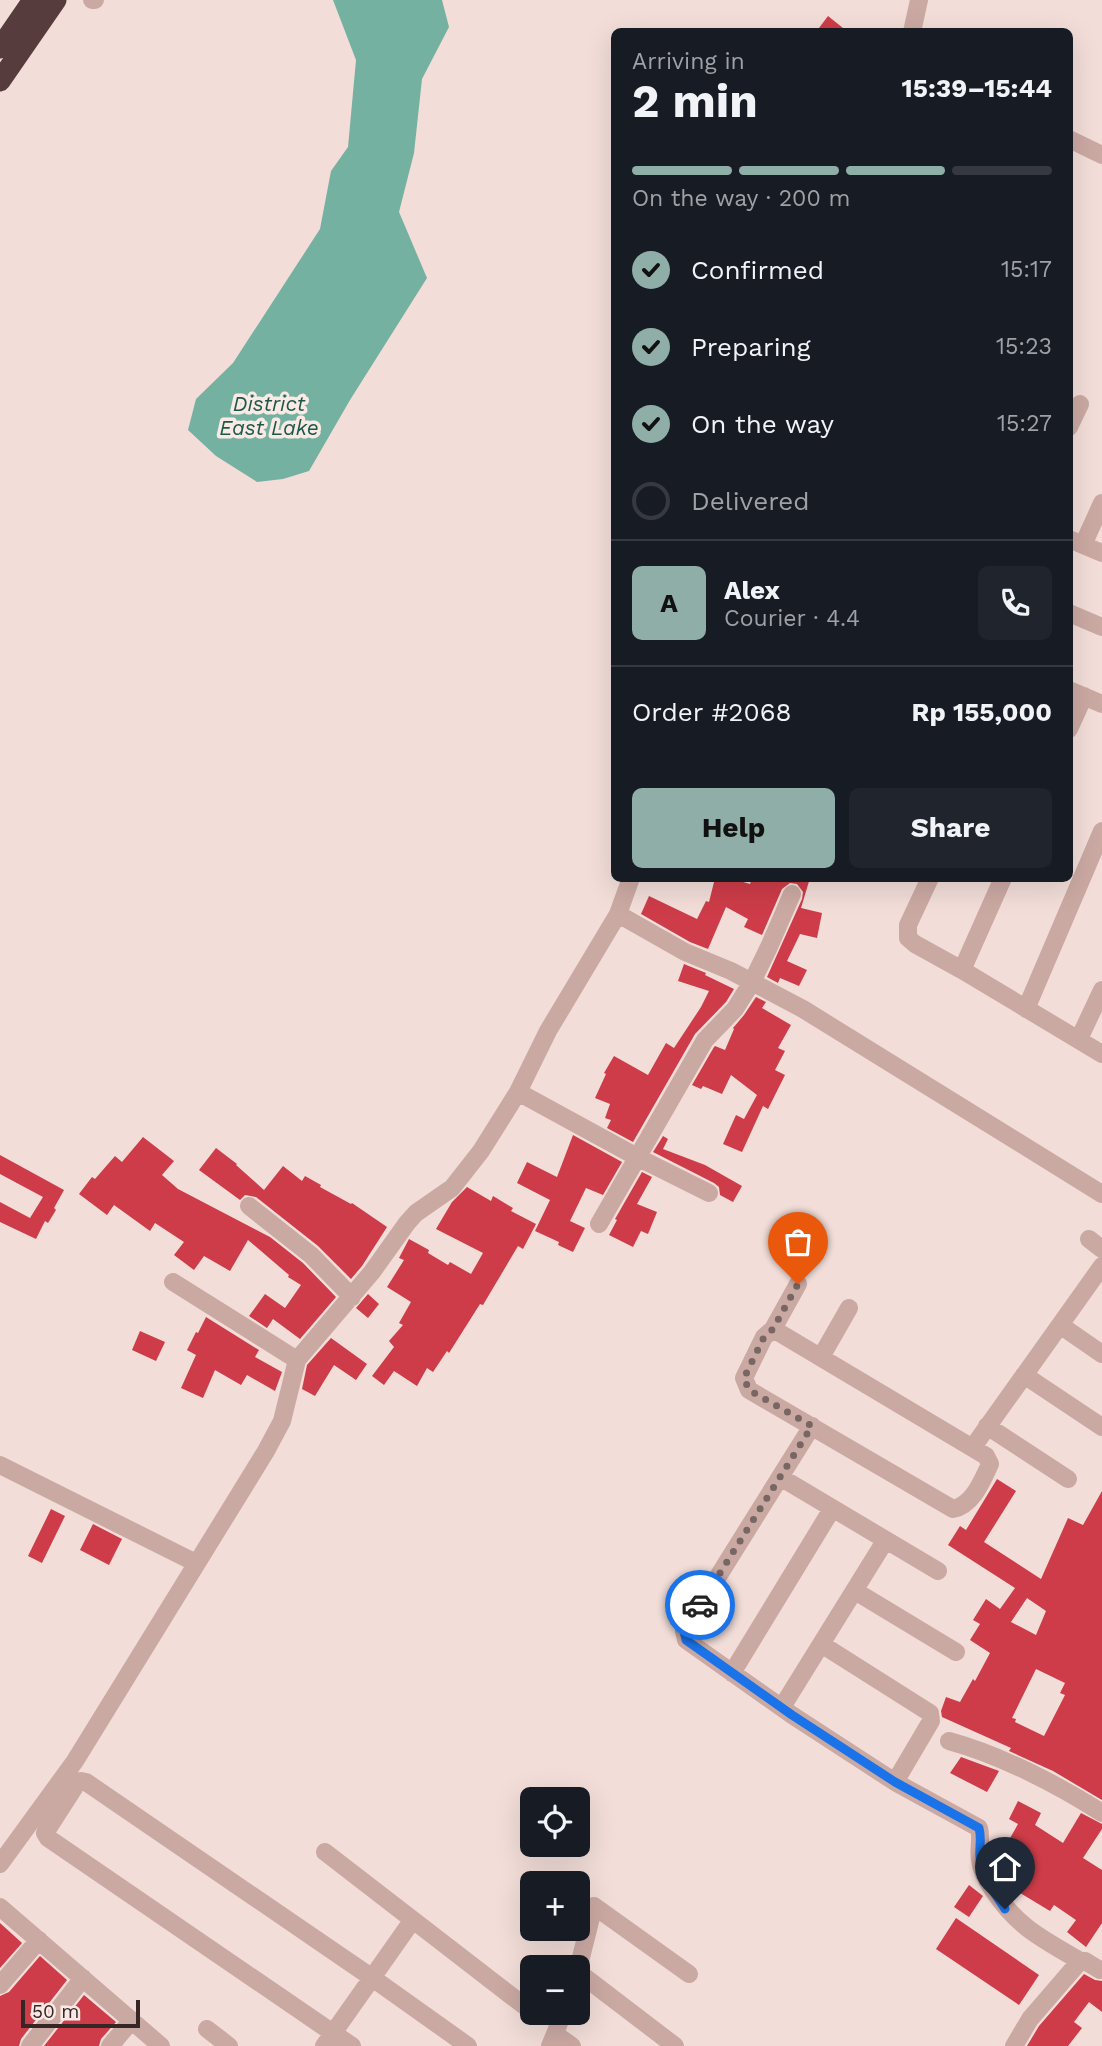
<!DOCTYPE html>
<html lang="en">
<head>
<meta charset="utf-8">
<style>
	:root { --surface:#171b24; --page:#20242c; --text:#f1f3f6; --muted:#9ea1a6; --line:#363941; --accent:#90aea8 }
	body { margin:0; font-family:"Work Sans",sans-serif; background:var(--page); color:var(--text); height:100vh; display:flex; flex-direction:column; font-size:26px; white-space:nowrap }
	* { box-sizing:border-box; margin:0 }
	p { font-size:23px; color:var(--muted) }
	.icon { flex:none; width:38px; height:38px; fill:none; stroke:currentColor; stroke-width:2; stroke-linecap:round; stroke-linejoin:round }
	.map { position:relative; flex:1; overflow:hidden }
	.sheet { position:absolute; left:611px; top:28px; width:462px; height:854px; display:flex; flex-direction:column; background:var(--surface); border-radius:10px; box-shadow:0 7px 28px #0002 }
	.sheet>* { flex:none }
	.tools { position:absolute; left:520px; top:1787px; display:grid; gap:14px }
	.tools a { display:grid; place-items:center; width:70px; height:70px; border-radius:10px; background:var(--surface); box-shadow:0 7px 28px #0002; font-size:35px }
	.scale { position:absolute; left:21px; bottom:18px; width:119px; box-sizing:border-box; padding-left:7px; border:4px solid #362626; border-top:0; font-size:19px; line-height:24px; white-space:nowrap; color:#362626; -webkit-text-stroke:5px #fae9e4; paint-order:stroke }
	.pin { position:absolute; display:grid; place-items:center; width:60px; height:60px; color:#fff; margin:-72px -30px; border-radius:50% 50% 50% 0; rotate:-45deg; box-shadow:0 0 7px #0007 }
	.pin .icon { rotate:45deg }
	.courier { position:absolute; display:grid; place-items:center; width:70px; height:70px; margin:-35px; border:5px solid #1a73e8; border-radius:50%; background:#fff; color:#222; box-shadow:0 2px 9px #0007 }
	.head em { font-style:normal; font-weight:700 }
	.head div { display:flex; flex-direction:column-reverse }
	.head { display:flex; align-items:center; justify-content:space-between; height:119px; padding:0 21px }
	h1 { font-size:46px; font-weight:700; line-height:52px }
	.bar { display:grid; grid-template-columns:repeat(4,1fr); gap:10px 7px; align-content:center; height:84px; padding:0 21px }
	.bar i { height:9px; border-radius:5px; background:var(--line) }
	.bar .on { background:var(--accent) }
	.bar p { grid-column:span 4 }
	.line { display:flex; align-items:center; gap:18px; padding:0 21px; border-top:2px solid var(--line) }
	.line div { flex:1 }
	.round { display:grid; place-items:center; flex:none; width:74px; height:74px; border-radius:10px; background:var(--page) }
	ol { padding:0 21px; list-style:none }
	li { display:flex; align-items:center; gap:21px; height:77px }
	li p { margin-inline-start:auto }
	li .icon { padding:7px; border-radius:50%; background:var(--accent); color:#111; stroke-width:4 }
	li:last-child { color:var(--muted) }
	li i { width:38px; height:38px; border:4px solid var(--line); border-radius:50% }
	.button { display:flex; gap:14px; margin-top:auto; padding:14px 21px }
	.button a { flex:1; height:80px; border-radius:10px; background:var(--accent); color:#111; font-size:28px; font-weight:700; line-height:80px; text-align:center }
	.button a+a { background:var(--page); color:var(--text) }
	.map>svg:first-child { display:block }
	.water { fill:#75b1a0 }
	.building { fill:#cd3c48; fill-rule:evenodd }
	.lines { fill:none; stroke-linecap:round; stroke-linejoin:round }
	.minor { stroke:#cba9a3; stroke-width:18 }
	.highway { stroke:#573c3d; stroke-width:21 }
	.done { stroke:#786664; stroke-width:7; stroke-dasharray:0 12.6 }
	.route { stroke:#1a73e8; stroke-width:9 }
	.labels { text-anchor:middle; dominant-baseline:central; stroke-width:7; stroke-linejoin:round; paint-order:stroke }
	.water-label { font-size:21px; font-style:italic; fill:#195949; stroke:#fae9e4 }
</style>
</head>
<body>
<div class="map">
<svg width="1102" height="2046" viewBox="0 0 1102 2046">
	<rect width="100%" height="100%" fill="#f2ddd8"/>
	<path class="water" d="M 333,0 L 442,0 L 449,27 L 422,79 L 414,153 L 399,212 L 427,278 L 350,400 L 309,471 L 283,479 L 257,482 L 216,456 L 188,430 L 196,399 L 233,363 L 320,229 L 331,171 L 348,147 L 356,60 Z"/>
	<path class="building" d="M 828,16 L 848,32 L 816,32 Z
		M 715,878 L 730,878 L 750,884 L 752,878 L 810,878 L 801,908 L 822,913 L 817,938 L 800,934 L 787,961 L 807,970 L 799,986 L 780,978 L 778,983 L 767,977 L 802,899 L 803,892 L 797,884 L 790,883 L 782,889 L 762,935 L 744,927 L 748,919 L 726,907 L 708,949 L 690,942 L 641,914 L 649,896 L 697,919 L 706,901 L 709,902 Z
		M 684,964 L 706,973 L 705,975 L 734,989 L 726,1002 L 695,1034 L 633,1142 L 607,1128 L 611,1120 L 605,1118 L 610,1104 L 595,1098 L 606,1074 L 604,1073 L 614,1056 L 648,1075 L 666,1043 L 674,1048 L 701,1007 L 709,991 L 678,981 Z
		M 756,997 L 766,1002 L 762,1008 L 791,1025 L 778,1048 L 785,1051 L 775,1070 L 785,1075 L 768,1109 L 763,1106 L 742,1152 L 723,1144 L 736,1115 L 744,1119 L 757,1095 L 731,1075 L 722,1094 L 703,1086 L 701,1089 L 692,1085 L 714,1047 L 715,1046 L 725,1050 L 734,1029 L 733,1028 L 744,1015 Z
		M 573,1135 L 622,1162 L 603,1195 L 586,1188 L 570,1221 L 585,1228 L 573,1252 L 558,1245 L 559,1242 L 535,1231 L 550,1200 L 517,1183 L 527,1162 L 557,1177 Z
		M 663,1136 L 668,1139 L 663,1149 L 705,1165 L 742,1186 L 733,1202 L 720,1195 L 719,1187 L 714,1183 L 653,1152 Z
		M 143,1137 L 174,1161 L 162,1175 L 178,1189 L 270,1237 L 303,1263 L 336,1297 L 300,1339 L 273,1319 L 267,1328 L 249,1316 L 265,1294 L 285,1308 L 301,1285 L 288,1277 L 289,1275 L 248,1240 L 230,1271 L 204,1256 L 194,1270 L 174,1255 L 184,1242 L 155,1223 L 150,1231 L 114,1205 L 107,1215 L 79,1194 L 92,1177 L 95,1179 L 115,1156 L 122,1162 Z
		M 216,1148 L 237,1164 L 236,1165 L 264,1190 L 283,1166 L 302,1181 L 305,1176 L 321,1185 L 320,1187 L 351,1204 L 352,1203 L 387,1227 L 362,1266 L 351,1279 L 318,1246 L 256,1197 L 245,1195 L 240,1200 L 199,1170 Z
		M 0,1155 L 64,1190 L 54,1208 L 56,1210 L 48,1223 L 45,1221 L 36,1239 L 0,1222 L 0,1202 L 30,1218 L 43,1197 L 0,1174 Z
		M 642,1172 L 652,1177 L 637,1204 L 657,1212 L 648,1234 L 641,1231 L 633,1247 L 609,1235 L 617,1220 L 615,1219 Z
		M 467,1187 L 491,1201 L 493,1196 L 513,1208 L 511,1211 L 536,1224 L 523,1249 L 518,1246 L 483,1305 L 480,1304 L 449,1353 L 447,1351 L 433,1372 L 427,1368 L 417,1386 L 394,1371 L 384,1385 L 372,1376 L 394,1347 L 389,1341 L 403,1325 L 399,1323 L 411,1302 L 387,1287 L 404,1260 L 399,1258 L 409,1239 L 429,1250 L 428,1253 L 448,1265 L 450,1262 L 471,1274 L 483,1253 L 436,1229 L 452,1202 Z
		M 368,1294 L 379,1304 L 368,1318 L 356,1308 Z
		M 206,1317 L 259,1350 L 255,1357 L 282,1372 L 275,1391 L 247,1375 L 241,1385 L 215,1370 L 203,1398 L 181,1388 L 196,1355 L 187,1350 L 196,1332 L 198,1333 Z
		M 140,1331 L 165,1342 L 156,1361 L 132,1350 Z
		M 331,1338 L 367,1364 L 356,1380 L 334,1365 L 315,1396 L 302,1389 L 307,1365 Z
		M 997,1479 L 1016,1491 L 984,1542 L 1041,1579 L 1068,1518 L 1083,1525 L 1102,1491 L 1102,1800 L 1053,1771 L 1009,1751 L 1011,1748 L 942,1717 L 941,1711 L 946,1697 L 960,1702 L 973,1679 L 975,1681 L 990,1653 L 970,1640 L 980,1624 L 973,1620 L 986,1599 L 1000,1609 L 1015,1588 L 948,1545 L 960,1526 L 966,1530 ZM 1027,1598 L 1046,1611 L 1036,1635 L 1011,1622 ZM 1036,1669 L 1065,1683 L 1060,1693 L 1065,1695 L 1044,1736 L 1015,1722 L 1016,1719 L 1012,1718 Z
		M 51,1509 L 65,1516 L 42,1563 L 28,1556 Z
		M 93,1524 L 122,1539 L 109,1565 L 80,1550 Z
		M 961,1757 L 999,1771 L 987,1792 L 950,1773 Z
		M 1018,1801 L 1041,1813 L 1035,1825 L 1063,1843 L 1081,1813 L 1102,1824 L 1102,1829 L 1083,1858 L 1102,1870 L 1102,1923 L 1086,1947 L 1067,1932 L 1076,1920 L 1054,1905 L 1050,1911 L 1010,1887 L 1015,1878 L 994,1867 L 1018,1824 L 1009,1819 Z
		M 969,1885 L 983,1896 L 969,1917 L 954,1907 Z
		M 956,1918 L 1039,1975 L 1019,2005 L 936,1949 Z
		M 0,1923 L 22,1943 L 0,1968 Z
		M 40,1956 L 67,1980 L 21,2039 L 19,2046 L 0,2046 L 0,1996 L 9,1992 Z
		M 1084,1974 L 1095,1980 L 1102,1981 L 1102,2012 L 1089,2002 L 1074,2022 L 1082,2028 L 1068,2046 L 1027,2046 L 1039,2026 Z
		M 84,1995 L 116,2022 L 101,2039 L 99,2046 L 44,2046 Z"/>
	<g class="lines">
		<path class="minor" d="M 92,0 L 95,0
			M 912,32 L 919,0
			M 1069,139 L 1102,155
			M 1069,427 L 1080,404
			M 1069,539 L 1102,553
			M 1083,545 L 1102,503
			M 1069,613 L 1102,627
			M 1069,690 L 1102,704
			M 1069,729 L 1084,696
			M 930,878 L 908,925 L 908,938 L 915,944 L 962,970 L 1102,1054
			M 618,914 L 685,952 L 731,971 L 803,1009 L 1102,1194
			M 962,970 L 1003,878
			M 1026,1009 L 1102,831
			M 1079,1039 L 1102,990
			M 518,1092 L 637,1157 L 709,1193
			M 249,1206 L 311,1255 L 352,1297
			M 599,1224 L 705,1040 L 735,1009 L 752,982 L 769,947 L 792,894
			M 1089,1239 L 1102,1249
			M 173,1282 L 297,1360
			M 1060,1325 L 1102,1354
			M 773,1329 L 986,1456 L 990,1464 C 982,1481 973,1505 953,1509 L 749,1390 L 744,1378 L 764,1337 Z
			M 773,1329 L 798,1284
			M 821,1357 L 849,1308
			M 1024,1375 L 1102,1427
			M 812,1426 L 684,1631 L 686,1640 L 792,1715 L 895,1782 L 979,1828 C 982,1839 978,1849 980,1860 C 981,1871 987,1881 993,1890 C 1018,1928 1043,1939 1080,1961 L 1085,1961 L 1100,1970
			M 987,1426 L 1068,1479
			M 973,1447 L 1102,1266
			M 0,1465 L 196,1563
			M 780,1477 L 938,1571
			M 855,1591 L 956,1652
			M 821,1644 L 930,1713 L 931,1721 L 895,1782
			M 732,1673 L 832,1509
			M 782,1707 L 885,1541
			M 949,1741 C 1000,1755 1057,1784 1102,1813
			M 325,1852 L 531,2011
			M 0,1864 L 75,1761 L 266,1451 L 282,1421 L 297,1360 L 372,1272 L 407,1223 L 416,1213 L 452,1188 L 481,1151 L 518,1092 L 548,1031 L 618,914 L 631,878
			M 0,1907 L 161,2046
			M 578,1969 L 594,1906 L 689,1974
			M 578,1972 L 675,2046
			M 0,1985 L 39,1940
			M 207,2029 L 229,2046
			M 555,2034 L 563,2012
			M 30,2046 L 83,1978
			M 110,2046 L 132,2020
			M 324,2046 L 412,1921
			M 352,2046 L 48,1838 L 45,1833 L 49,1827 L 76,1785 L 81,1781 L 86,1782 L 371,1977 L 468,2046
			M 550,2046 L 555,2034 L 572,2046
			M 1014,2046 L 1030,2019 L 1080,1961"/>
		<path class="highway" d="M 0,48 L 33,0
			M 0,81 L 56,0"/>
	</g>
	<g class="lines">
		<path class="done" d="M 700,1605 L 812,1426 L 749,1390 L 744,1378 L 764,1337 L 773,1329 L 798,1284"/>
		<path class="route" d="M 700,1605 L 684,1631 L 686,1640 L 792,1715 L 895,1782 L 979,1828 C 982,1838 979,1847 980,1857 C 981,1877 995,1893 1005,1909"/>
	</g>
	<g class="labels">
		<g class="water-label">
			<text x="269" y="403">District<tspan x="269" dy="24">East Lake</tspan></text>
		</g>
	</g>
</svg>
<div class="tools">
<a><svg class="icon" aria-label="locate" viewBox="0 0 24 24"><circle cx="12" cy="12" r="6"/><path d="M12 2v4M12 18v4M2 12h4M18 12h4"/></svg></a>
<a>+</a>
<a>−</a>
</div>
<div class="scale">50 m</div>
<div class="pin" style="left:798px;top:1284px;background:#ea580c"><svg class="icon" aria-label="bag" viewBox="0 0 24 24"><path d="M5 8h14l-1 12H6zM9 8a3 3 0 0 1 6 0"/></svg></div>
<div class="pin" style="left:1005px;top:1909px;background:#1f2937"><svg class="icon" aria-label="home" viewBox="0 0 24 24"><path d="M3 11l9-7 9 7M6 9v11h12V9"/></svg></div>
<div class="courier" style="left:700px;top:1605px"><svg class="icon" aria-label="car" viewBox="0 0 24 24"><path d="M5 17H2v-5l4-1 3-4h7l3 4 3 1v5h-3M9 17h6M6 11h13"/><circle cx="7" cy="17" r="2"/><circle cx="17" cy="17" r="2"/></svg></div>
<section class="sheet">
<div class="head"><div><h1>2 min</h1><p>Arriving in</p></div><em>15:39–15:44</em></div>
<div class="bar"><i class="on"></i><i class="on"></i><i class="on"></i><i></i><p>On the way · 200 m</p></div>
<ol>
<li><svg class="icon" aria-label="check" viewBox="0 0 24 24"><path d="M5 12l5 5 9-10"/></svg>Confirmed<p>15:17</p></li>
<li><svg class="icon" aria-label="check" viewBox="0 0 24 24"><path d="M5 12l5 5 9-10"/></svg>Preparing<p>15:23</p></li>
<li><svg class="icon" aria-label="check" viewBox="0 0 24 24"><path d="M5 12l5 5 9-10"/></svg>On the way<p>15:27</p></li>
<li><i></i>Delivered</li>
</ol>
<div class="line" style="height:126px"><b class="round" style="background:var(--accent);color:#111">A</b><div><b>Alex</b><p>Courier · 4.4</p></div><a class="round"><svg class="icon" aria-label="phone" viewBox="0 0 24 24"><path d="M5 4h4l2 5-3 2q2 4 5 5l2-3 5 2v4C11 20 4 13 5 4z"/></svg></a></div>
<div class="line" style="height:91px"><div>Order #2068</div><b>Rp 155,000</b></div>
<div class="button"><a>Help</a><a>Share</a></div>
</section>
</div>
</body>
</html>
